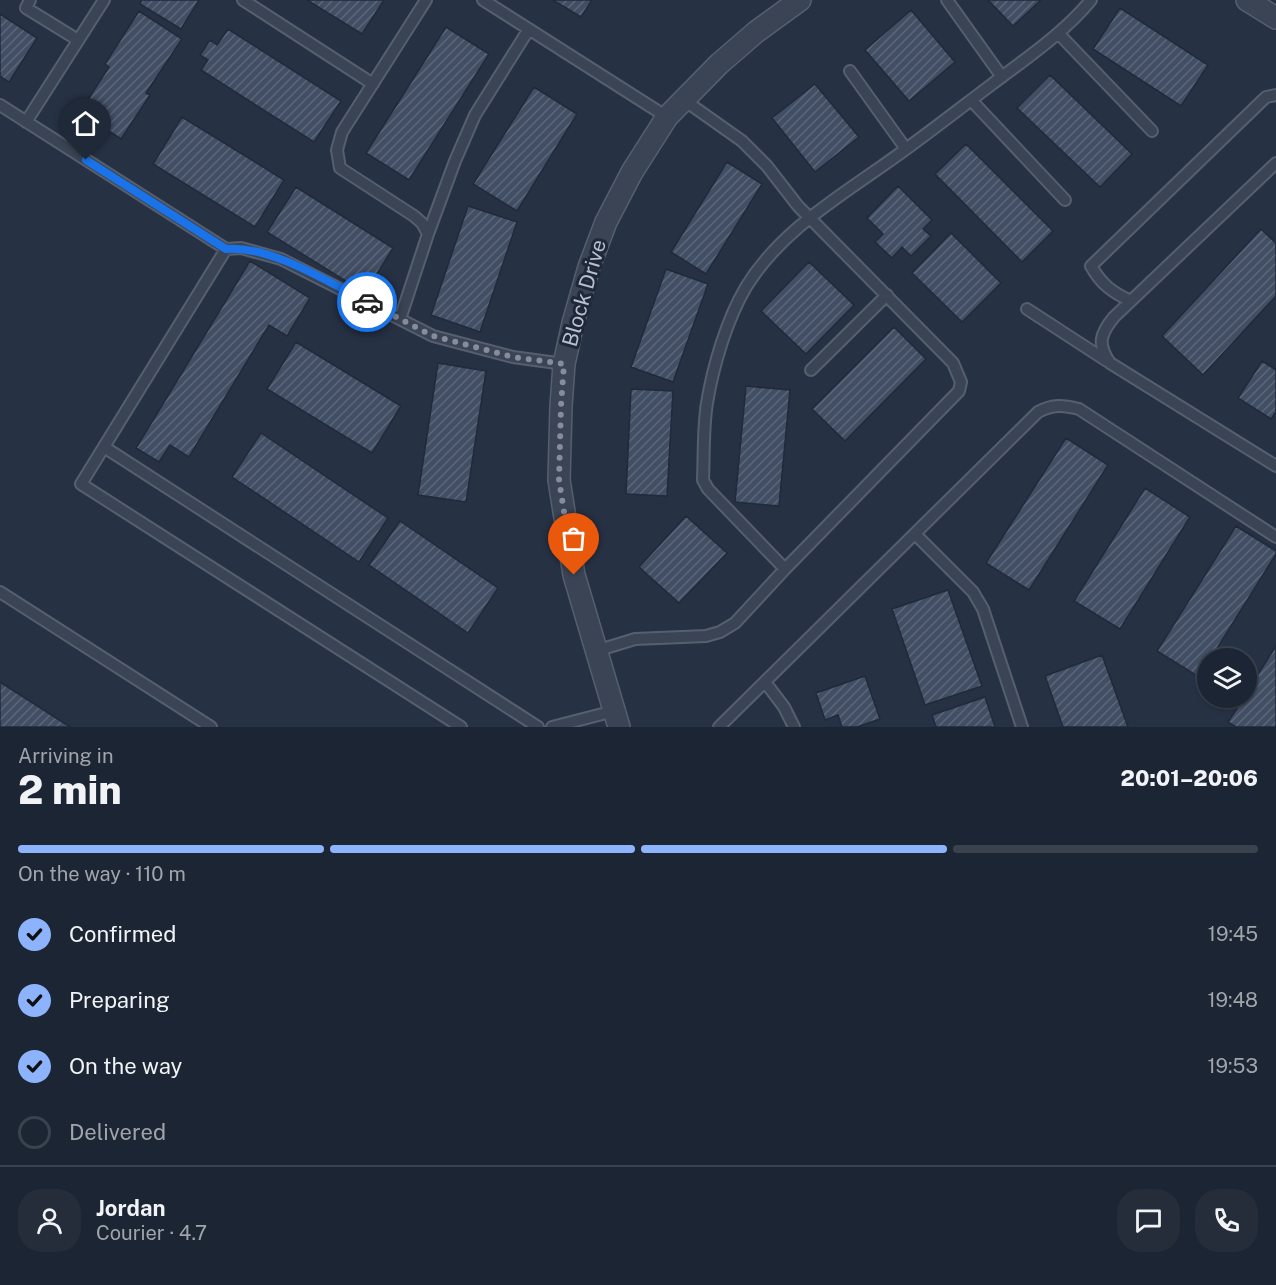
<!DOCTYPE html>
<html lang="en">
<head>
<meta charset="utf-8">
<style>
	:root { --surface:#1c2533; --page:#252d3b; --text:#f1f3f6; --muted:#a0a5ac; --line:#3a424e; --accent:#8db3fd }
	body { margin:0; font-family:"Public Sans",sans-serif; background:var(--page); color:var(--text); height:100vh; display:flex; flex-direction:column; font-size:22px; white-space:nowrap }
	* { box-sizing:border-box; margin:0 }
	p { font-size:20px; color:var(--muted) }
	.icon { flex:none; width:33px; height:33px; fill:none; stroke:currentColor; stroke-width:2; stroke-linecap:round; stroke-linejoin:round }
	.map { position:relative; height:727px; overflow:hidden }
	.details { display:flex; flex-direction:column; background:var(--surface); flex:1 }
	.details>* { flex:none }
	.tools { position:absolute; left:1197px; top:648px; display:grid; gap:12px }
	.tools a { display:grid; place-items:center; width:60px; height:60px; border-radius:50%; background:var(--surface); box-shadow:0 2px 4px #0004,0 0 0 2px var(--line); font-size:30px }
	.pin { position:absolute; display:grid; place-items:center; width:51px; height:51px; color:#fff; margin:-62px -26px; border-radius:50% 50% 50% 0; rotate:-45deg; box-shadow:0 0 6px #0007 }
	.pin .icon { rotate:45deg }
	.courier { position:absolute; display:grid; place-items:center; width:60px; height:60px; margin:-30px; border:4px solid #1a73e8; border-radius:50%; background:#fff; color:#222; box-shadow:0 2px 8px #0007 }
	.overview em { font-style:normal; font-weight:800 }
	.overview div { display:flex; flex-direction:column-reverse }
	.overview { display:flex; align-items:center; justify-content:space-between; height:102px; padding:0 18px }
	h1 { font-size:39px; font-weight:800; line-height:45px }
	.bar { display:grid; grid-template-columns:repeat(4,1fr); gap:9px 6px; align-content:center; height:72px; padding:0 18px }
	.bar i { height:8px; border-radius:4px; background:var(--line) }
	.bar .on { background:var(--accent) }
	.bar p { grid-column:span 4 }
	.line { display:flex; align-items:center; gap:15px; padding:0 18px; border-top:2px solid var(--line) }
	.line div { flex:1 }
	.round { display:grid; place-items:center; flex:none; width:63px; height:63px; border-radius:24px; background:var(--page) }
	ol { padding:0 18px; list-style:none }
	li { display:flex; align-items:center; gap:18px; height:66px }
	li p { margin-inline-start:auto }
	li .icon { padding:6px; border-radius:50%; background:var(--accent); color:#111; stroke-width:4 }
	li:last-child { color:var(--muted) }
	li i { width:33px; height:33px; border:3px solid var(--line); border-radius:50% }
	.map>svg:first-child { display:block }
	.building { fill:url(#building-hatch); stroke:#212a3b; stroke-width:1.5 }
	.lines { fill:none; stroke-linecap:round; stroke-linejoin:round }
	.service-casing { stroke:#565f6e; stroke-width:14 }
	.minor-casing { stroke:#565f6e; stroke-width:24 }
	.service { stroke:#3a4454; stroke-width:10 }
	.minor { stroke:#3a4454; stroke-width:21 }
	.done { stroke:#858d9d; stroke-width:6; stroke-dasharray:0 10.8 }
	.route { stroke:#1a73e8; stroke-width:8 }
	.labels { text-anchor:middle; dominant-baseline:central; stroke-width:6; stroke-linejoin:round; paint-order:stroke }
	.street-label { font-size:21px; fill:#b8bfcd; stroke:#1f2839 }
</style>
</head>
<body>
<div class="map">
<svg width="1276" height="727" viewBox="0 0 1276 727">
	<defs>
		<pattern id="building-hatch" width="6" height="6" patternUnits="userSpaceOnUse" patternTransform="scale(1.5)"><rect width="6" height="6" fill="#424e64"/><path d="M-1 1l2-2M0 6l6-6M5 7l2-2" fill="none" stroke="#5b6679"/></pattern>
	</defs>
	<rect width="100%" height="100%" fill="#263144"/>
	<path class="building" d="M 142,0 L 199,0 L 181,29 L 140,4 Z
		M 307,0 L 384,0 L 362,34 Z
		M 553,0 L 592,0 L 581,17 Z
		M 988,0 L 1041,0 L 1013,26 Z
		M 1120,8 L 1208,65 L 1181,106 L 1093,49 Z
		M 911,10 L 955,62 L 909,101 L 865,50 Z
		M 139,11 L 182,39 L 146,93 L 150,95 L 121,139 L 80,112 L 109,67 L 105,64 Z
		M 0,14 L 37,38 L 9,82 L 0,76 Z
		M 446,27 L 489,54 L 409,180 L 366,153 Z
		M 228,29 L 341,101 L 314,142 L 201,70 L 208,60 L 200,55 L 210,40 L 217,45 Z
		M 1050,75 L 1132,154 L 1100,187 L 1017,108 Z
		M 815,84 L 859,137 L 815,172 L 772,118 Z
		M 534,87 L 577,114 L 517,211 L 473,184 Z
		M 182,117 L 284,180 L 255,227 L 153,164 Z
		M 966,144 L 1053,231 L 1022,262 L 935,174 Z
		M 727,162 L 762,184 L 706,274 L 671,252 Z
		M 898,186 L 932,220 L 923,229 L 931,236 L 911,256 L 902,247 L 892,258 L 875,242 L 883,234 L 867,218 Z
		M 296,187 L 393,248 L 365,293 L 267,232 Z
		M 468,206 L 517,222 L 480,332 L 431,315 Z
		M 1261,229 L 1276,243 L 1276,296 L 1203,375 L 1162,336 Z
		M 951,233 L 1001,283 L 962,322 L 912,273 Z
		M 250,261 L 310,298 L 287,336 L 269,325 L 189,457 L 170,445 L 159,462 L 136,448 Z
		M 809,262 L 854,305 L 806,354 L 761,311 Z
		M 666,269 L 708,284 L 673,382 L 631,367 Z
		M 894,327 L 926,359 L 845,441 L 812,409 Z
		M 296,342 L 401,406 L 372,453 L 267,389 Z
		M 1262,361 L 1276,370 L 1276,412 L 1271,419 L 1238,398 Z
		M 438,363 L 486,371 L 466,502 L 418,495 Z
		M 746,386 L 790,390 L 779,506 L 735,502 Z
		M 631,389 L 673,391 L 667,496 L 626,494 Z
		M 261,433 L 388,518 L 359,562 L 232,477 Z
		M 1066,438 L 1108,465 L 1029,590 L 986,563 Z
		M 1145,488 L 1190,517 L 1120,629 L 1074,601 Z
		M 686,516 L 727,553 L 679,603 L 639,567 Z
		M 400,521 L 498,588 L 468,633 L 369,565 Z
		M 1236,526 L 1276,551 L 1276,554 L 1211,658 L 1208,658 L 1208,663 L 1199,677 L 1157,651 Z
		M 948,590 L 982,686 L 925,705 L 892,609 Z
		M 1276,646 L 1276,727 L 1236,727 L 1228,722 L 1244,698 L 1246,698 L 1246,693 Z
		M 1102,655 L 1128,727 L 1063,727 L 1045,676 Z
		M 865,676 L 880,719 L 857,727 L 842,727 L 838,715 L 825,720 L 816,693 Z
		M 0,682 L 70,727 L 0,727 Z
		M 985,697 L 995,727 L 936,727 L 932,715 Z"/>
	<g class="lines">
		<defs>
			<path id="service" d="M 30,0 L 26,8 L 78,40
				M 243,0 L 373,84
				M 483,0 L 667,117
				M 947,0 L 1002,77
				M 1058,33 L 1152,131
				M 850,71 L 906,149
				M 971,100 L 1065,200
				M 0,105 L 226,249 L 241,248 L 281,259 L 433,336 L 513,357 L 564,364
				M 26,122 L 104,0
				M 1276,163 L 1114,317 C 1100,334 1097,344 1110,363 L 1276,466
				M 428,234 L 455,161 L 475,115 L 529,29
				M 226,249 L 81,484 L 461,727
				M 1131,301 C 1113,293 1101,284 1091,266 L 1266,97 L 1276,95
				M 1027,309 L 1107,361
				M 400,319 L 428,234 L 422,223 L 414,216 L 340,168 L 337,150 L 342,132 L 426,0
				M 811,370 L 887,295
				M 104,447 L 538,727
				M 915,534 L 973,592 L 983,609 L 1022,727
				M 785,569 L 708,489 L 703,480 C 704,455 703,428 707,403 C 713,366 727,319 746,287 C 779,233 834,200 885,164 C 921,139 955,112 991,85 C 1025,59 1063,34 1091,0
				M 0,592 L 211,727
				M 596,651 L 635,639 L 706,636 L 720,632 L 735,623 L 785,569 L 959,391 L 961,382 L 953,363 L 798,206 L 767,166 L 742,141 L 684,100
				M 765,682 L 784,707 L 794,727
				M 552,727 L 614,711
				M 719,727 L 1038,412 C 1053,404 1063,405 1079,409 L 1276,537"/>
			<path id="minor" d="M 1247,0 L 1276,18
				M 619,727 L 574,575 L 559,480 L 561,406 L 564,364 L 573,323 L 589,267 L 606,222 L 632,172 L 667,117 L 719,64 L 756,32 L 800,0"/>
		</defs>
		<use href="#service" class="service-casing"/>
		<use href="#minor" class="minor-casing"/>
		<use href="#service" class="service"/>
		<use href="#minor" class="minor"/>
	</g>
	<g class="lines">
		<path class="done" d="M 367,302 L 433,336 L 513,357 L 564,364 L 561,406 L 559,480 L 574,575"/>
		<path class="route" d="M 86,160 L 226,249 C 270,245 328,282 367,302"/>
	</g>
	<g class="labels">
		<g class="street-label">
			<text transform="translate(584 293) rotate(-74)">Block Drive</text>
		</g>
	</g>
</svg>
<div class="tools">
<a><svg class="icon" aria-label="layers" viewBox="0 0 24 24"><path d="M12 4l9 5-9 5-9-5zM3 14l9 5 9-5"/></svg></a>
</div>
<div class="pin" style="left:574px;top:575px;background:#ea580c"><svg class="icon" aria-label="bag" viewBox="0 0 24 24"><path d="M5 8h14l-1 12H6zM9 8a3 3 0 0 1 6 0"/></svg></div>
<div class="pin" style="left:86px;top:160px;background:#1f2937"><svg class="icon" aria-label="home" viewBox="0 0 24 24"><path d="M3 11l9-7 9 7M6 9v11h12V9"/></svg></div>
<div class="courier" style="left:367px;top:302px"><svg class="icon" aria-label="car" viewBox="0 0 24 24"><path d="M5 17H2v-5l4-1 3-4h7l3 4 3 1v5h-3M9 17h6M6 11h13"/><circle cx="7" cy="17" r="2"/><circle cx="17" cy="17" r="2"/></svg></div>
</div>
<section class="details">
<div class="overview"><div><h1>2 min</h1><p>Arriving in</p></div><em>20:01–20:06</em></div>
<div class="bar"><i class="on"></i><i class="on"></i><i class="on"></i><i></i><p>On the way · 110 m</p></div>
<ol>
<li><svg class="icon" aria-label="check" viewBox="0 0 24 24"><path d="M5 12l5 5 9-10"/></svg>Confirmed<p>19:45</p></li>
<li><svg class="icon" aria-label="check" viewBox="0 0 24 24"><path d="M5 12l5 5 9-10"/></svg>Preparing<p>19:48</p></li>
<li><svg class="icon" aria-label="check" viewBox="0 0 24 24"><path d="M5 12l5 5 9-10"/></svg>On the way<p>19:53</p></li>
<li><i></i>Delivered</li>
</ol>
<div class="line" style="height:108px"><a class="round"><svg class="icon" aria-label="person" viewBox="0 0 24 24"><circle cx="12" cy="8" r="4"/><path d="M4 21q1-7 8-7t8 7"/></svg></a><div><b>Jordan</b><p>Courier · 4.7</p></div><a class="round"><svg class="icon" aria-label="chat" viewBox="0 0 24 24"><path d="M4 5h16v11H9l-5 4z"/></svg></a><a class="round"><svg class="icon" aria-label="phone" viewBox="0 0 24 24"><path d="M5 4h4l2 5-3 2q2 4 5 5l2-3 5 2v4C11 20 4 13 5 4z"/></svg></a></div>
</section>
</body>
</html>
